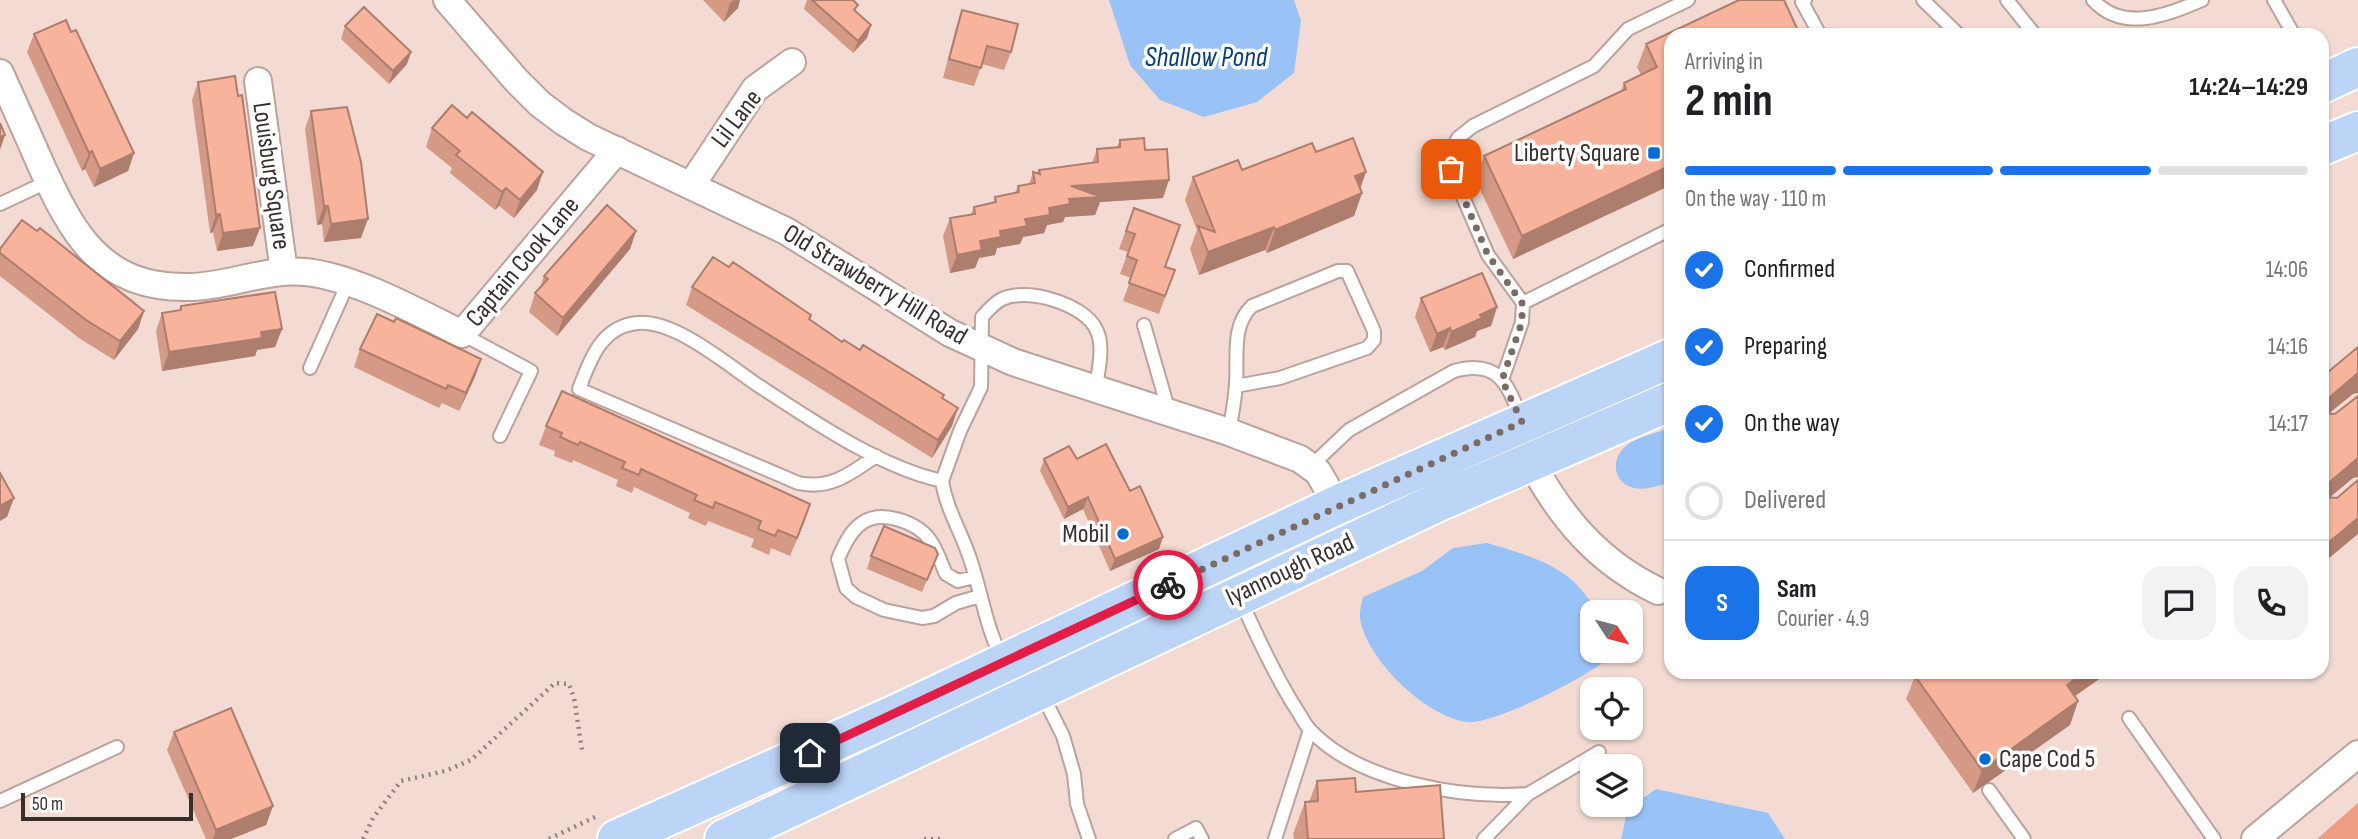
<!DOCTYPE html>
<html lang="en">
<head>
<meta charset="utf-8">
<style>
	:root { --surface:#fff; --page:#f2f2f2; --text:#202124; --muted:#757577; --line:#e0e0e0; --accent:#1a73e8 }
	body { margin:0; font-family:"Sofia Sans Condensed",sans-serif; background:var(--page); color:var(--text); height:100vh; display:flex; flex-direction:column; font-size:26px; white-space:nowrap }
	* { box-sizing:border-box; margin:0 }
	p { font-size:23px; color:var(--muted) }
	.icon { flex:none; width:38px; height:38px; fill:none; stroke:currentColor; stroke-width:2; stroke-linecap:round; stroke-linejoin:round }
	.map { position:relative; flex:1; overflow:hidden }
	.drawer { position:absolute; left:1664px; top:28px; width:665px; height:651px; display:flex; flex-direction:column; background:var(--surface); border-radius:21px; box-shadow:0 2px 5px #0004 }
	.drawer>* { flex:none }
	.needle { width:46px; rotate:126deg }
	.controls { position:absolute; left:1580px; top:600px; display:grid; gap:14px }
	.controls a { display:grid; place-items:center; width:63px; height:63px; border-radius:14px; background:var(--surface); box-shadow:0 2px 5px #0004; font-size:35px }
	.scale { position:absolute; left:21px; bottom:18px; width:172px; box-sizing:border-box; padding-left:7px; border:4px solid #382f2c; border-top:0; font-size:19px; line-height:24px; white-space:nowrap; color:#382f2c; -webkit-text-stroke:5px #fff; paint-order:stroke }
	.pin { position:absolute; display:grid; place-items:center; width:60px; height:60px; color:#fff; margin:-30px; border-radius:14px; box-shadow:0 4px 10px #0006 }
	.courier { position:absolute; display:grid; place-items:center; width:70px; height:70px; margin:-35px; border:5px solid #e11d48; border-radius:50%; background:#fff; color:#222; box-shadow:0 2px 9px #0007 }
	.headline em { font-style:normal; font-weight:700 }
	.headline div { display:flex; flex-direction:column-reverse }
	.headline { display:flex; align-items:center; justify-content:space-between; height:119px; padding:0 21px }
	h1 { font-size:46px; font-weight:700; line-height:52px }
	.bar { display:grid; grid-template-columns:repeat(4,1fr); gap:10px 7px; align-content:center; height:84px; padding:0 21px }
	.bar i { height:9px; border-radius:5px; background:var(--line) }
	.bar .selected { background:var(--accent) }
	.bar p { grid-column:span 4 }
	.line { display:flex; align-items:center; gap:18px; padding:0 21px; border-top:2px solid var(--line) }
	.line div { flex:1 }
	.round { display:grid; place-items:center; flex:none; width:74px; height:74px; border-radius:21px; background:var(--page) }
	ol { padding:0 21px; list-style:none }
	li { display:flex; align-items:center; gap:21px; height:77px }
	li p { margin-inline-start:auto }
	li .icon { padding:7px; border-radius:50%; background:var(--accent); color:#fff; stroke-width:4 }
	li:last-child { color:var(--muted) }
	li i { width:38px; height:38px; border:4px solid var(--line); border-radius:50% }
	.map>svg:first-child { display:block }
	.green { fill:#ed9d83 }
	.water { fill:#99c2f6 }
	.lines { fill:none; stroke-linecap:round; stroke-linejoin:round }
	.lane-casing { stroke:#baa39c; stroke-width:16 }
	.street-casing { stroke:#baa39c; stroke-width:30 }
	.primary-casing { stroke:#fff; stroke-width:42 }
	.path { stroke:#90807b; stroke-width:4.5; stroke-dasharray:2 5; stroke-linecap:butt }
	.lane { stroke:#fff; stroke-width:12 }
	.street { stroke:#fff; stroke-width:26 }
	.primary { stroke:#bcd4f5; stroke-width:38 }
	.wall { fill:#d49a86 }
	.shaded-wall { fill:#ad7d6d }
	.building { fill:#f7b39c; stroke:#ad7d6d; stroke-width:2 }
	.done { stroke:#796b66; stroke-width:7; stroke-dasharray:0 12.6 }
	.route { stroke:#e11d48; stroke-width:9 }
	.poi-dot { fill:#006dd5; stroke:#fff; stroke-width:2.5 }
	.labels { text-anchor:middle; dominant-baseline:central; stroke-width:7; stroke-linejoin:round; paint-order:stroke }
	.street-label { font-size:26px; fill:#382f2c; stroke:#fff }
	.poi-label { font-size:26px; fill:#382f2c; stroke:#fff; text-anchor:end }
	.water-label { font-size:28px; font-style:italic; fill:#093d75; stroke:#fff }
</style>
</head>
<body>
<div class="map">
<svg width="2358" height="839" viewBox="0 0 2358 839">
	<rect width="100%" height="100%" fill="#f3dbd3"/>
	<path class="green" d="M 2358,803 L 2358,839 L 2317,839 Z"/>
	<path class="water" d="M 1109,0 L 1294,0 L 1301,21 L 1294,73 L 1257,102 L 1204,117 L 1160,100 L 1130,65 Z
		M 1671,428 L 1671,482 C 1660,485 1646,491 1634,488 C 1613,483 1610,459 1626,446 C 1638,436 1657,433 1671,428 Z
		M 1487,543 C 1514,551 1551,561 1573,581 C 1585,592 1590,604 1604,612 L 1592,612 L 1592,651 L 1616,651 C 1600,672 1493,725 1467,722 C 1426,717 1366,659 1360,618 C 1359,612 1362,603 1363,597 L 1422,571 L 1453,548 Z
		M 1656,789 L 1768,813 L 1785,839 L 1621,839 L 1628,809 Z"/>
	<g class="lines">
		<defs>
			<path id="lane" d="M 1805,0 L 1802,2 L 1820,35
				M 1923,0 L 1959,35
				M 2007,0 L 2035,35
				M 2093,0 C 2123,33 2168,15 2202,0
				M 2274,0 L 2294,35
				M 0,204 L 49,181
				M 1523,303 L 1671,229
				M 1144,325 L 1169,412
				M 462,334 L 531,371 L 500,436
				M 310,368 L 348,283
				M 1502,380 L 1522,322 L 1523,303 L 1488,255 L 1451,169 L 1450,153 L 1458,138 L 1473,126 L 1594,66 L 1628,29 L 1688,0
				M 1229,432 C 1232,416 1235,399 1236,383 C 1238,357 1231,326 1252,306 L 1338,271 L 1347,271 L 1374,331 L 1374,340 L 1367,348 L 1280,378 L 1236,386
				M 876,456 C 850,474 830,490 798,483 L 579,389 C 590,360 601,326 638,323 C 676,320 729,366 759,386 C 813,421 879,467 942,481 C 946,507 959,528 968,553 C 981,588 985,626 1002,658
				M 1311,466 L 1349,430 L 1454,371 C 1497,359 1507,382 1521,418
				M 942,481 L 960,431 L 981,387 L 982,317 C 988,310 994,303 1002,299 C 1027,287 1084,304 1096,329 C 1105,346 1098,370 1096,388
				M 975,577 L 958,581 L 946,574 C 941,563 937,550 930,540 C 917,522 881,509 862,523 C 850,531 843,547 838,559 L 846,588 L 856,597 L 884,610 L 922,618 L 934,616 L 956,603 L 980,596
				M 1240,598 C 1256,635 1272,669 1293,704 C 1299,712 1304,724 1311,731 C 1360,782 1461,799 1528,794 L 1484,839
				M 1041,692 L 1063,736 L 1074,774 L 1077,804 L 1089,839
				M 2129,718 L 2214,839
				M 1989,790 L 2024,839
				M 1528,794 L 1599,752
				M 0,801 L 117,747
				M 1175,839 L 1196,828 L 1202,839
				M 1275,839 L 1310,730"/>
			<path id="street" d="M 447,0 L 516,80 L 540,104 L 564,122 L 588,137 L 786,231 L 950,333 L 1013,362 L 1229,432 L 1300,459 L 1318,472 L 1337,505
				M 0,73 C 14,104 28,135 41,165 C 73,235 102,289 189,287 C 227,287 266,268 305,272 C 355,277 417,312 462,334 L 617,150
				M 258,81 L 284,272
				M 692,184 L 755,89 L 792,62
				M 1530,460 C 1561,518 1598,562 1658,591
				M 2255,839 L 2358,754"/>
			<path id="primary" d="M 2322,84 L 2358,67
				M 2322,146 L 2358,131
				M 617,839 L 896,714 L 1337,505 L 1671,358
				M 724,839 L 1436,503 L 1671,401"/>
		</defs>
		<use href="#lane" class="lane-casing"/>
		<use href="#street" class="street-casing"/>
		<use href="#primary" class="primary-casing"/>
		<path class="path" d="M 363,839 L 373,818 L 401,781 L 445,771 L 471,760 L 555,683 L 569,684 L 574,698 L 582,750
			M 549,839 L 595,817
			M 924,839 L 943,839"/>
		<use href="#lane" class="lane"/>
		<use href="#street" class="street"/>
		<use href="#primary" class="primary"/>
	</g>
	<path class="wall" d="M 703,0 L 740,0 L 738,8 L 724,22 Z
		M 807,0 L 853,0 L 856,11 L 871,25 L 867,38 L 853,53 L 804,9 Z
		M 962,10 L 1011,52 L 1004,70 L 982,64 L 974,86 L 943,78 L 956,28 Z
		M 345,26 L 411,52 L 407,64 L 389,84 L 341,39 Z
		M 71,32 L 134,153 L 128,171 L 94,187 L 85,169 L 82,171 L 27,52 L 34,34 Z
		M 1671,35 L 1671,185 L 1513,259 L 1475,179 L 1484,156 L 1621,91 L 1624,83 L 1641,75 L 1637,67 L 1646,44 Z
		M 198,82 L 253,246 L 217,251 L 213,232 L 210,233 L 192,100 Z
		M 311,111 L 361,238 L 324,242 L 322,224 L 317,225 L 305,129 Z
		M 432,128 L 537,190 L 514,218 L 499,206 L 495,210 L 450,173 L 452,168 L 426,147 Z
		M 1120,140 L 1145,150 L 1163,198 L 1100,202 L 1095,215 L 1065,217 L 1063,222 L 1047,225 L 1044,233 L 1023,237 L 1020,244 L 997,248 L 995,255 L 979,258 L 975,268 L 950,273 L 943,236 L 950,218 L 971,214 L 974,207 L 993,203 L 995,197 L 1015,193 L 1018,186 L 1029,184 L 1033,172 L 1037,173 L 1039,170 L 1092,163 L 1097,149 L 1117,147 Z
		M 1242,170 L 1360,188 L 1362,193 L 1354,216 L 1267,253 L 1265,250 L 1199,275 L 1190,249 L 1197,230 L 1185,200 L 1193,177 Z
		M 1134,208 L 1165,267 L 1175,270 L 1159,314 L 1123,301 L 1131,278 L 1120,274 L 1128,252 L 1119,249 Z
		M 636,231 L 630,249 L 557,336 L 529,312 L 535,293 L 540,288 L 544,276 Z
		M 0,249 L 144,311 L 138,329 L 114,360 L 79,338 L 0,276 Z
		M 729,267 L 811,315 L 810,320 L 842,342 L 860,350 L 943,398 L 952,426 L 932,458 L 686,305 L 692,287 Z
		M 1421,298 L 1497,307 L 1491,326 L 1477,331 L 1475,337 L 1445,350 L 1443,347 L 1430,352 L 1415,317 Z
		M 181,306 L 282,329 L 275,347 L 257,350 L 255,356 L 162,371 L 156,331 L 162,313 L 179,310 Z
		M 360,349 L 475,377 L 459,411 L 442,403 L 439,408 L 354,367 Z
		M 546,426 L 810,504 L 790,556 L 771,548 L 769,555 L 751,547 L 754,539 L 708,521 L 706,526 L 688,518 L 690,513 L 634,487 L 632,493 L 616,486 L 618,480 L 573,460 L 572,463 L 554,456 L 555,451 L 539,445 Z
		M 1044,459 L 1077,459 L 1159,549 L 1110,571 L 1083,509 L 1064,519 L 1040,471 Z
		M 938,554 L 922,592 L 867,569 L 871,556 Z
		M 1921,672 L 2109,672 L 2075,696 L 2078,701 L 2070,725 L 1973,793 L 1906,699 L 1915,676 Z
		M 174,732 L 273,806 L 266,825 L 231,839 L 206,839 L 167,750 Z
		M 1317,781 L 1356,792 L 1444,839 L 1294,839 L 1293,834 L 1305,802 L 1309,802 Z"/>
	<path class="shaded-wall" d="M 734,0 L 740,0 L 738,8 L 724,22 L 730,3 Z
		M 871,25 L 867,38 L 853,53 L 858,41 Z
		M 411,52 L 407,64 L 389,84 L 393,71 Z
		M 5,135 L 0,150 L 0,137 Z
		M 92,151 L 85,169 L 82,171 L 89,153 Z
		M 134,153 L 128,171 L 94,187 L 100,169 Z
		M 1671,165 L 1671,185 L 1513,259 L 1522,236 Z
		M 543,172 L 537,190 L 514,218 L 520,200 Z
		M 1366,172 L 1358,195 L 1362,193 L 1354,216 L 1267,253 L 1275,230 L 1355,176 Z
		M 1169,180 L 1163,198 L 1100,202 L 1095,215 L 1065,217 L 1063,222 L 1047,225 L 1044,233 L 1023,237 L 1020,244 L 997,248 L 995,255 L 979,258 L 975,268 L 950,273 L 957,255 L 980,241 L 1049,208 L 1071,186 Z
		M 506,188 L 499,206 L 495,210 L 502,192 Z
		M 324,206 L 328,206 L 322,224 L 317,225 Z
		M 220,214 L 213,232 L 210,233 L 216,215 Z
		M 368,219 L 361,238 L 324,242 L 331,224 Z
		M 1274,227 L 1265,250 L 1199,275 L 1208,252 Z
		M 260,228 L 253,246 L 217,251 L 223,233 Z
		M 636,231 L 630,249 L 557,336 L 563,318 Z
		M 1497,307 L 1491,326 L 1477,331 L 1475,337 L 1445,350 L 1451,332 L 1480,315 Z
		M 144,311 L 138,329 L 114,360 L 120,341 Z
		M 1450,328 L 1443,347 L 1430,352 L 1437,334 Z
		M 282,329 L 275,347 L 257,350 L 255,356 L 162,371 L 169,352 L 261,332 Z
		M 481,359 L 475,377 L 459,411 L 466,393 Z
		M 2358,373 L 2358,393 L 2353,394 L 2322,419 L 2323,403 Z
		M 958,408 L 952,426 L 932,458 L 938,440 Z
		M 2358,458 L 2358,477 L 2353,478 L 2322,504 L 2324,487 Z
		M 1088,497 L 1083,509 L 1064,519 L 1068,507 Z
		M 14,498 L 7,517 L 0,521 L 0,506 Z
		M 810,504 L 804,523 L 790,556 L 797,538 Z
		M 2358,518 L 2358,534 L 2322,564 L 2322,548 Z
		M 1163,537 L 1159,549 L 1110,571 L 1115,559 Z
		M 2085,672 L 2109,672 L 2058,708 L 2067,685 Z
		M 2078,701 L 2070,725 L 1973,793 L 1982,770 Z
		M 273,806 L 266,825 L 231,839 L 213,839 L 216,830 Z"/>
	<path class="building" d="M 812,0 L 853,0 L 858,5 L 854,10 L 871,25 L 858,41 Z
		M 1739,0 L 1784,0 L 1800,35 L 1671,35 L 1671,165 L 1522,236 L 1484,156 L 1626,89 L 1624,83 L 1657,67 L 1646,44 Z
		M 364,7 L 411,52 L 393,71 L 345,26 Z
		M 962,10 L 1018,24 L 1011,52 L 987,46 L 981,68 L 949,59 Z
		M 66,20 L 71,32 L 76,30 L 134,153 L 100,169 L 92,151 L 89,153 L 34,34 Z
		M 235,76 L 238,96 L 242,95 L 260,228 L 223,233 L 220,214 L 216,215 L 198,82 Z
		M 452,105 L 467,118 L 472,112 L 543,172 L 520,200 L 506,188 L 502,192 L 456,155 L 460,151 L 432,128 Z
		M 347,107 L 361,162 L 368,219 L 331,224 L 328,206 L 324,206 L 311,111 Z
		M 0,123 L 5,135 L 0,137 Z
		M 1144,138 L 1145,150 L 1167,149 L 1169,180 L 1071,186 L 1102,197 L 1069,199 L 1070,204 L 1049,208 L 1050,215 L 1025,219 L 1027,226 L 1000,231 L 1001,237 L 980,241 L 982,250 L 957,255 L 950,218 L 975,214 L 974,207 L 996,202 L 995,197 L 1019,192 L 1018,186 L 1035,183 L 1033,172 L 1040,174 L 1039,170 L 1098,162 L 1097,149 L 1120,147 L 1120,140 Z
		M 1353,138 L 1366,172 L 1355,176 L 1362,193 L 1275,230 L 1274,227 L 1208,252 L 1198,226 L 1215,232 L 1193,177 L 1238,160 L 1242,170 L 1312,143 L 1316,152 Z
		M 607,205 L 636,231 L 563,318 L 535,293 L 548,279 L 544,276 Z
		M 1134,208 L 1180,225 L 1165,267 L 1175,270 L 1165,296 L 1129,283 L 1137,260 L 1127,256 L 1135,234 L 1126,231 Z
		M 22,220 L 37,231 L 40,228 L 144,311 L 120,341 L 86,320 L 0,253 L 0,249 Z
		M 713,257 L 729,267 L 733,262 L 811,315 L 809,319 L 842,342 L 844,340 L 860,350 L 863,345 L 944,395 L 942,398 L 958,408 L 938,440 L 692,287 Z
		M 1482,273 L 1497,307 L 1480,315 L 1482,318 L 1451,332 L 1450,328 L 1437,334 L 1421,298 Z
		M 275,292 L 282,329 L 261,332 L 262,338 L 169,352 L 162,313 L 181,310 L 181,306 Z
		M 377,314 L 394,322 L 396,318 L 481,359 L 466,393 L 448,385 L 446,389 L 360,349 Z
		M 2358,347 L 2358,373 L 2323,403 L 2324,413 L 2335,414 L 2358,396 L 2358,458 L 2324,487 L 2325,497 L 2337,498 L 2358,480 L 2358,518 L 2322,548 L 2322,377 Z
		M 562,391 L 810,504 L 797,538 L 778,530 L 775,536 L 758,529 L 761,521 L 715,502 L 713,508 L 694,500 L 697,495 L 641,469 L 639,475 L 622,468 L 625,462 L 580,442 L 578,445 L 560,437 L 562,433 L 546,426 Z
		M 1106,444 L 1130,491 L 1140,486 L 1163,537 L 1115,559 L 1088,497 L 1068,507 L 1044,459 L 1069,446 L 1077,459 Z
		M 0,473 L 14,498 L 0,506 Z
		M 884,526 L 935,548 L 938,554 L 927,580 L 871,556 Z
		M 1921,672 L 2085,672 L 2067,685 L 2078,701 L 1982,770 L 1915,676 Z
		M 231,708 L 273,806 L 216,830 L 174,732 Z
		M 1355,778 L 1356,792 L 1440,785 L 1444,839 L 1308,839 L 1305,802 L 1318,801 L 1317,781 Z"/>
	<g class="lines">
		<path class="done" d="M 1168,585 L 1522,422 L 1502,380 L 1522,322 L 1522,303 L 1488,255 L 1451,169"/>
		<path class="route" d="M 810,753 L 1168,585"/>
	</g>
	<g class="poi-dot">
		<rect x="1647" y="146" width="14" height="14" rx="3.5"/>
		<circle cx="1123" cy="534" r="7"/>
		<circle cx="1985" cy="759" r="7"/>
	</g>
	<g class="labels">
		<g class="street-label">
			<text transform="translate(737 119) rotate(-53)">Lil Lane</text>
			<text transform="translate(271 176) rotate(82)">Louisburg Square</text>
			<text transform="translate(523 262) rotate(-50)">Captain Cook Lane</text>
			<text transform="translate(875 285) rotate(31)">Old Strawberry Hill Road</text>
			<text transform="translate(1290 570) rotate(-25)">Iyannough Road</text>
		</g>
		<g class="poi-label">
			<text x="1640" y="153">Liberty Square</text>
			<text x="1109" y="534">Mobil</text>
			<text x="1999" y="759" text-anchor="start">Cape Cod 5</text>
		</g>
		<g class="water-label">
			<text x="1206" y="57">Shallow Pond</text>
		</g>
	</g>
</svg>
<div class="controls">
<a><svg class="needle" viewBox="-14 -14 28 28"><path d="M0-13l5 13h-10z" fill="#e53935"/><path d="M0 13l5-13h-10z" fill="#757577"/></svg></a>
<a><svg class="icon" aria-label="locate" viewBox="0 0 24 24"><circle cx="12" cy="12" r="6"/><path d="M12 2v4M12 18v4M2 12h4M18 12h4"/></svg></a>
<a><svg class="icon" aria-label="layers" viewBox="0 0 24 24"><path d="M12 4l9 5-9 5-9-5zM3 14l9 5 9-5"/></svg></a>
</div>
<div class="scale">50 m</div>
<div class="pin" style="left:1451px;top:169px;background:#ea580c"><svg class="icon" aria-label="bag" viewBox="0 0 24 24"><path d="M5 8h14l-1 12H6zM9 8a3 3 0 0 1 6 0"/></svg></div>
<div class="pin" style="left:810px;top:753px;background:#1f2937"><svg class="icon" aria-label="home" viewBox="0 0 24 24"><path d="M3 11l9-7 9 7M6 9v11h12V9"/></svg></div>
<div class="courier" style="left:1168px;top:585px"><svg class="icon" aria-label="bike" viewBox="0 0 24 24"><circle cx="6" cy="16" r="4"/><circle cx="18" cy="16" r="4"/><path d="M6 16l4-8h5l3 8M10 8l3 8H6M13 5h3"/></svg></div>
<section class="drawer">
<div class="headline"><div><h1>2 min</h1><p>Arriving in</p></div><em>14:24–14:29</em></div>
<div class="bar"><i class="selected"></i><i class="selected"></i><i class="selected"></i><i></i><p>On the way · 110 m</p></div>
<ol>
<li><svg class="icon" aria-label="check" viewBox="0 0 24 24"><path d="M5 12l5 5 9-10"/></svg>Confirmed<p>14:06</p></li>
<li><svg class="icon" aria-label="check" viewBox="0 0 24 24"><path d="M5 12l5 5 9-10"/></svg>Preparing<p>14:16</p></li>
<li><svg class="icon" aria-label="check" viewBox="0 0 24 24"><path d="M5 12l5 5 9-10"/></svg>On the way<p>14:17</p></li>
<li><i></i>Delivered</li>
</ol>
<div class="line" style="height:126px"><b class="round" style="background:var(--accent);color:#fff">S</b><div><b>Sam</b><p>Courier · 4.9</p></div><a class="round"><svg class="icon" aria-label="chat" viewBox="0 0 24 24"><path d="M4 5h16v11H9l-5 4z"/></svg></a><a class="round"><svg class="icon" aria-label="phone" viewBox="0 0 24 24"><path d="M5 4h4l2 5-3 2q2 4 5 5l2-3 5 2v4C11 20 4 13 5 4z"/></svg></a></div>
</section>
</div>
</body>
</html>
